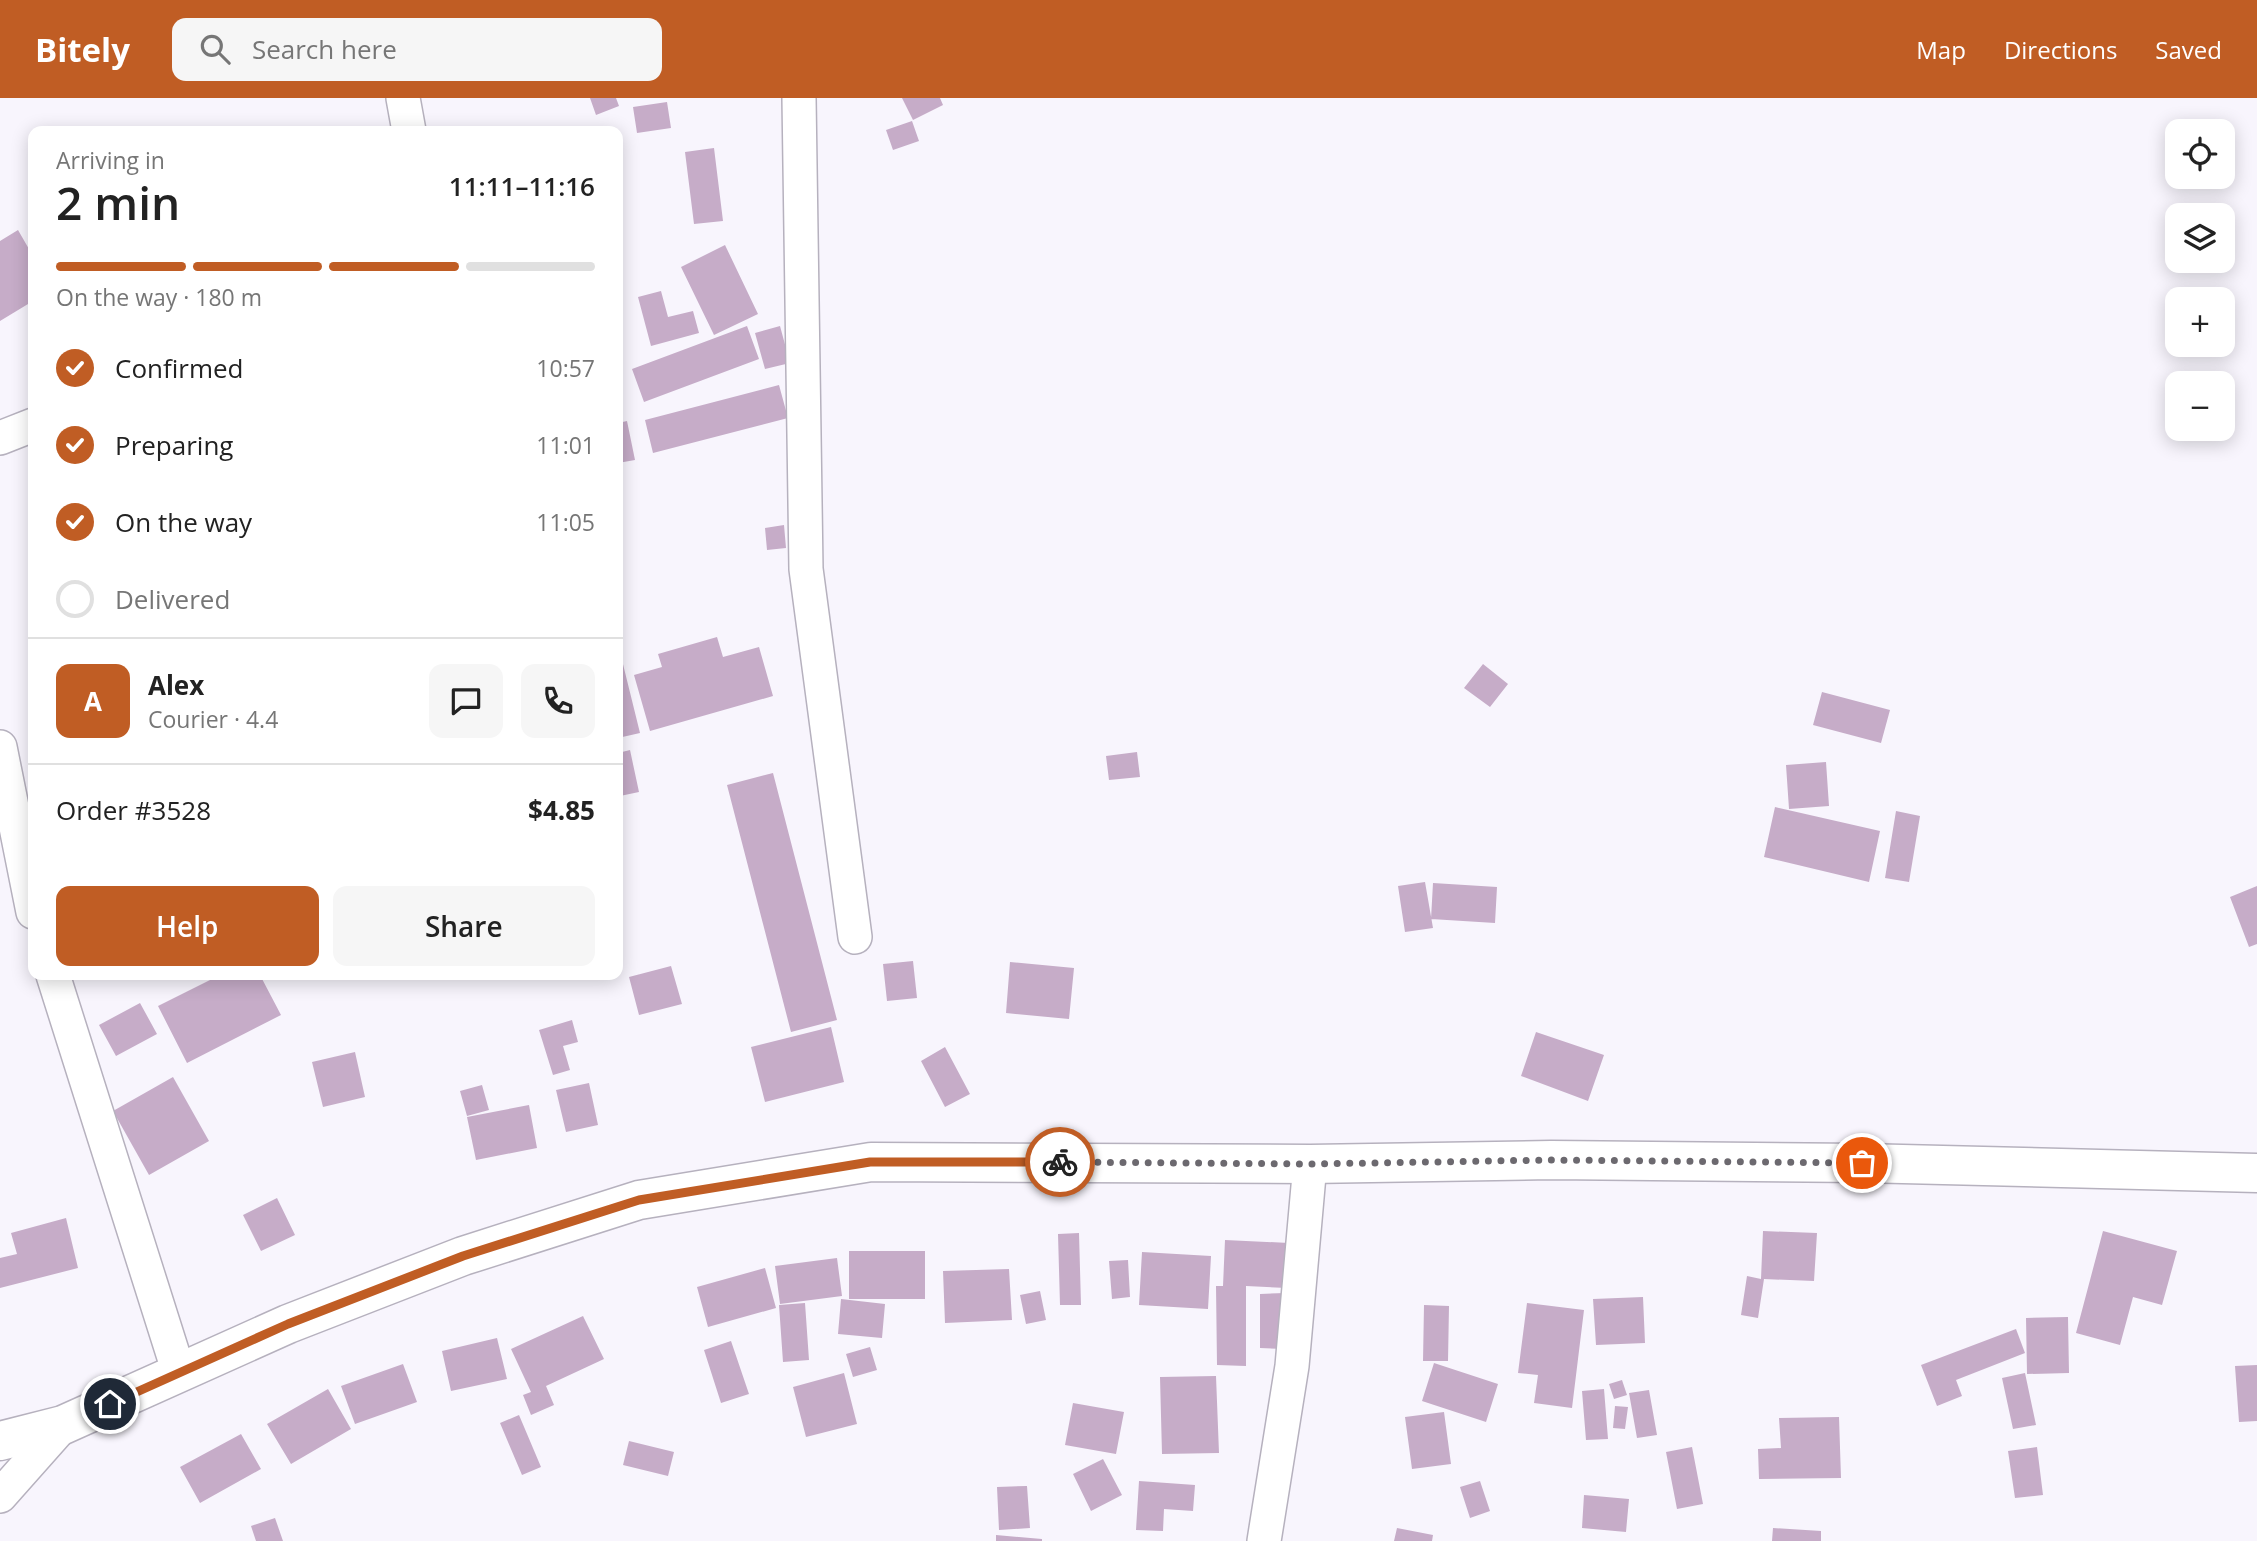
<!DOCTYPE html>
<html lang="en">
<head>
<meta charset="utf-8">
<style>
	:root { --surface:#fff; --page:#f6f6f6; --text:#222; --muted:#767676; --line:#e0e0e0; --accent:#c05d24 }
	body { margin:0; font-family:"Open Sans",sans-serif; background:var(--page); color:var(--text); height:100vh; display:flex; flex-direction:column; font-size:26px; white-space:nowrap }
	* { box-sizing:border-box; margin:0 }
	p { font-size:23px; color:var(--muted) }
	.icon { flex:none; width:38px; height:38px; fill:none; stroke:currentColor; stroke-width:2; stroke-linecap:round; stroke-linejoin:round }
	.map { position:relative; flex:1; overflow:hidden }
	.panel { position:absolute; left:28px; top:28px; width:595px; height:854px; display:flex; flex-direction:column; background:var(--surface); border-radius:14px; box-shadow:0 4px 18px #0003 }
	.panel>* { flex:none }
	.tools { position:absolute; left:2165px; top:21px; display:grid; gap:14px }
	.tools a { display:grid; place-items:center; width:70px; height:70px; border-radius:14px; background:var(--surface); box-shadow:0 4px 18px #0003; font-size:35px }
	.pin { position:absolute; display:grid; place-items:center; width:60px; height:60px; color:#fff; margin:-30px; border:4px solid #fff; border-radius:50%; box-shadow:0 2px 7px #0007 }
	.courier { position:absolute; display:grid; place-items:center; width:70px; height:70px; margin:-35px; border:5px solid #c05d24; border-radius:50%; background:#fff; color:#222; box-shadow:0 2px 9px #0007 }
	.summary em { font-style:normal; font-weight:600 }
	.summary div { display:flex; flex-direction:column-reverse }
	.summary { display:flex; align-items:center; justify-content:space-between; height:119px; padding:0 28px }
	h1 { font-size:46px; font-weight:600; line-height:52px }
	.bar { display:grid; grid-template-columns:repeat(4,1fr); gap:10px 7px; align-content:center; height:84px; padding:0 28px }
	.bar i { height:9px; border-radius:5px; background:var(--line) }
	.bar .active { background:var(--accent) }
	.bar p { grid-column:span 4 }
	.line { display:flex; align-items:center; gap:18px; padding:0 28px; border-top:2px solid var(--line) }
	.line div { flex:1 }
	.round { display:grid; place-items:center; flex:none; width:74px; height:74px; border-radius:14px; background:var(--page) }
	ol { padding:0 28px; list-style:none }
	li { display:flex; align-items:center; gap:21px; height:77px }
	li p { margin-inline-start:auto }
	li .icon { padding:7px; border-radius:50%; background:var(--accent); color:#fff; stroke-width:4 }
	li:last-child { color:var(--muted) }
	li i { width:38px; height:38px; border:4px solid var(--line); border-radius:50% }
	.action { display:flex; gap:14px; margin-top:auto; padding:14px 28px }
	.action a { flex:1; height:80px; border-radius:14px; background:var(--accent); color:#fff; font-size:28px; font-weight:600; line-height:80px; text-align:center }
	.action a+a { background:var(--page); color:var(--text) }
	header { display:flex; align-items:center; gap:42px; box-sizing:border-box; height:98px; padding:0 35px; background:var(--accent); color:#fff }
	header strong { font-size:33px }
	nav { display:flex; gap:38px; margin-inline-start:auto; font-size:24px }
	.search { width:490px; height:63px; background:var(--page); display:flex; align-items:center; gap:18px; box-sizing:border-box; padding:0 24px; border-radius:14px; color:var(--muted); font-size:26px }
	.map>svg:first-child { display:block }
	.building { fill:#c6acc8 }
	.lines { fill:none; stroke-linecap:round; stroke-linejoin:round }
	.street-casing { stroke:#b6b1be; stroke-width:36 }
	.secondary-casing { stroke:#b6b1be; stroke-width:41 }
	.street { stroke:#fff; stroke-width:33 }
	.secondary { stroke:#fff; stroke-width:38 }
	.done { stroke:#6c696f; stroke-width:7; stroke-dasharray:0 12.6 }
	.route { stroke:#c05d24; stroke-width:9 }
</style>
</head>
<body>
<header>
<strong>Bitely</strong>
<div class="search"><svg class="icon" aria-label="search" viewBox="0 0 24 24"><circle cx="10" cy="10" r="6"/><path d="M15 15l6 6"/></svg>Search here</div>
<nav><a>Map</a><a>Directions</a><a>Saved</a></nav>
</header>
<div class="map">
<svg width="2257" height="1443" viewBox="0 0 2257 1443">
	<rect width="100%" height="100%" fill="#f8f5fd"/>
	<path class="building" d="M 590,0 L 616,0 L 619,8 L 596,17 Z
		M 902,0 L 940,0 L 943,7 L 913,22 Z
		M 667,4 L 671,30 L 637,35 L 633,9 Z
		M 912,23 L 919,43 L 893,52 L 886,32 Z
		M 714,50 L 723,123 L 694,126 L 685,54 Z
		M 18,132 L 33,158 L 33,203 L 0,223 L 0,143 Z
		M 725,147 L 758,216 L 714,237 L 681,169 Z
		M 661,193 L 668,219 L 693,213 L 699,235 L 651,248 L 638,199 Z
		M 747,228 L 759,261 L 644,304 L 632,271 Z
		M 780,228 L 790,265 L 765,271 L 755,235 Z
		M 779,287 L 788,320 L 653,355 L 645,322 Z
		M 627,323 L 635,362 L 618,365 L 618,325 Z
		M 784,427 L 786,450 L 767,452 L 765,430 Z
		M 717,539 L 723,559 L 759,549 L 773,598 L 650,633 L 634,577 L 662,569 L 658,556 Z
		M 620,554 L 640,635 L 618,640 L 618,555 Z
		M 1483,566 L 1508,586 L 1490,609 L 1464,590 Z
		M 1822,594 L 1890,612 L 1881,645 L 1813,627 Z
		M 630,652 L 639,694 L 620,698 L 618,655 Z
		M 1137,654 L 1140,679 L 1109,682 L 1106,658 Z
		M 1826,664 L 1829,708 L 1789,711 L 1786,667 Z
		M 773,675 L 837,922 L 791,934 L 727,687 Z
		M 1775,709 L 1880,733 L 1869,784 L 1764,759 Z
		M 1896,713 L 1920,718 L 1909,784 L 1885,780 Z
		M 1425,784 L 1433,830 L 1405,834 L 1398,788 Z
		M 1433,785 L 1497,789 L 1495,825 L 1431,821 Z
		M 2257,788 L 2257,846 L 2249,849 L 2230,799 Z
		M 913,863 L 917,900 L 887,903 L 883,866 Z
		M 1010,864 L 1074,870 L 1069,921 L 1006,915 Z
		M 671,868 L 682,906 L 639,917 L 629,879 Z
		M 220,877 L 260,877 L 281,917 L 187,965 L 158,908 Z
		M 140,905 L 157,936 L 116,958 L 99,927 Z
		M 572,922 L 578,944 L 563,948 L 570,972 L 553,977 L 539,932 Z
		M 831,929 L 844,984 L 765,1004 L 751,949 Z
		M 1536,934 L 1604,957 L 1588,1003 L 1521,978 Z
		M 945,949 L 970,996 L 945,1009 L 921,963 Z
		M 355,954 L 365,999 L 323,1009 L 312,964 Z
		M 173,979 L 209,1043 L 149,1077 L 113,1013 Z
		M 589,985 L 598,1027 L 566,1034 L 556,992 Z
		M 482,987 L 489,1012 L 467,1018 L 460,993 Z
		M 529,1007 L 537,1050 L 476,1062 L 467,1019 Z
		M 277,1100 L 295,1137 L 261,1153 L 243,1117 Z
		M 66,1120 L 78,1170 L 0,1190 L 0,1160 L 17,1156 L 11,1135 Z
		M 1763,1133 L 1817,1135 L 1814,1183 L 1764,1181 L 1758,1220 L 1741,1217 L 1747,1178 L 1761,1181 Z
		M 2103,1133 L 2177,1153 L 2162,1207 L 2133,1199 L 2120,1247 L 2076,1235 Z
		M 1079,1135 L 1081,1207 L 1060,1207 L 1058,1136 Z
		M 1225,1142 L 1289,1145 L 1287,1190 L 1246,1188 L 1246,1268 L 1217,1267 L 1216,1188 L 1223,1188 Z
		M 849,1153 L 925,1153 L 925,1201 L 849,1201 Z
		M 1142,1154 L 1211,1158 L 1208,1211 L 1139,1207 Z
		M 837,1160 L 842,1198 L 780,1206 L 775,1168 Z
		M 1128,1162 L 1130,1199 L 1112,1201 L 1109,1163 Z
		M 765,1170 L 776,1210 L 708,1229 L 697,1189 Z
		M 1009,1171 L 1012,1222 L 945,1225 L 943,1173 Z
		M 1040,1193 L 1046,1222 L 1026,1226 L 1020,1197 Z
		M 1285,1195 L 1285,1251 L 1260,1250 L 1260,1196 Z
		M 1643,1199 L 1645,1245 L 1596,1247 L 1593,1201 Z
		M 841,1201 L 885,1206 L 882,1240 L 838,1236 Z
		M 805,1205 L 809,1262 L 783,1264 L 779,1207 Z
		M 1527,1205 L 1584,1212 L 1572,1310 L 1534,1305 L 1538,1277 L 1518,1275 Z
		M 1424,1207 L 1449,1208 L 1448,1263 L 1423,1263 Z
		M 583,1218 L 604,1261 L 546,1288 L 554,1307 L 531,1317 L 523,1297 L 531,1294 L 511,1251 Z
		M 2068,1219 L 2069,1275 L 2027,1276 L 2026,1220 Z
		M 2016,1231 L 2025,1255 L 1956,1282 L 1962,1298 L 1937,1308 L 1921,1267 Z
		M 497,1240 L 507,1281 L 451,1293 L 442,1253 Z
		M 731,1243 L 749,1296 L 721,1305 L 704,1252 Z
		M 870,1249 L 877,1272 L 853,1279 L 846,1256 Z
		M 1434,1265 L 1498,1286 L 1486,1324 L 1422,1303 Z
		M 403,1266 L 417,1304 L 355,1326 L 341,1288 Z
		M 2257,1267 L 2257,1323 L 2239,1324 L 2235,1268 Z
		M 844,1275 L 857,1326 L 806,1339 L 793,1289 Z
		M 2025,1275 L 2036,1327 L 2013,1331 L 2002,1280 Z
		M 1216,1278 L 1219,1355 L 1162,1356 L 1160,1279 Z
		M 1622,1282 L 1627,1297 L 1614,1301 L 1609,1286 Z
		M 328,1291 L 351,1331 L 291,1366 L 267,1326 Z
		M 1604,1291 L 1608,1341 L 1586,1342 L 1582,1293 Z
		M 1649,1292 L 1657,1337 L 1637,1340 L 1629,1295 Z
		M 1073,1305 L 1124,1314 L 1116,1356 L 1065,1347 Z
		M 1615,1308 L 1628,1309 L 1625,1331 L 1613,1330 Z
		M 1444,1314 L 1451,1366 L 1412,1371 L 1405,1319 Z
		M 519,1317 L 541,1369 L 522,1377 L 500,1325 Z
		M 1839,1319 L 1841,1380 L 1759,1381 L 1758,1351 L 1781,1350 L 1779,1320 Z
		M 241,1336 L 261,1371 L 200,1405 L 180,1369 Z
		M 629,1343 L 674,1354 L 668,1378 L 623,1367 Z
		M 1692,1349 L 1703,1406 L 1677,1411 L 1666,1354 Z
		M 2037,1349 L 2043,1397 L 2015,1400 L 2008,1353 Z
		M 1103,1361 L 1122,1397 L 1091,1413 L 1073,1376 Z
		M 1139,1383 L 1195,1387 L 1193,1413 L 1164,1411 L 1163,1433 L 1136,1432 Z
		M 1480,1383 L 1490,1413 L 1470,1420 L 1460,1389 Z
		M 1027,1388 L 1030,1430 L 999,1432 L 997,1389 Z
		M 1584,1397 L 1629,1401 L 1626,1434 L 1582,1430 Z
		M 275,1420 L 283,1443 L 256,1443 L 251,1428 Z
		M 1397,1430 L 1433,1437 L 1432,1443 L 1394,1443 Z
		M 1773,1430 L 1821,1433 L 1821,1443 L 1772,1443 Z
		M 996,1437 L 1042,1441 L 1042,1443 L 996,1443 Z"/>
	<g class="lines">
		<defs>
			<path id="street" d="M 403,0 L 409,33
				M 799,0 L 806,471 L 855,839
				M 0,340 L 33,327
				M 0,649 L 33,814
				M 53,877 L 179,1275
				M 0,1398 L 63,1327
				M 1264,1443 L 1292,1268 L 1310,1066"/>
			<path id="secondary" d="M 0,1343 L 63,1327 L 288,1226 L 463,1158 L 639,1102 L 871,1064 L 1310,1066 L 1551,1062 L 1862,1065 L 2257,1075"/>
		</defs>
		<use href="#street" class="street-casing"/>
		<use href="#secondary" class="secondary-casing"/>
		<use href="#street" class="street"/>
		<use href="#secondary" class="secondary"/>
	</g>
	<g class="lines">
		<path class="done" d="M 1060,1064 L 1310,1066 L 1551,1062 L 1862,1065"/>
		<path class="route" d="M 110,1306 L 288,1226 L 463,1158 L 639,1102 L 870,1064 L 1060,1064"/>
	</g>
</svg>
<div class="tools">
<a><svg class="icon" aria-label="locate" viewBox="0 0 24 24"><circle cx="12" cy="12" r="6"/><path d="M12 2v4M12 18v4M2 12h4M18 12h4"/></svg></a>
<a><svg class="icon" aria-label="layers" viewBox="0 0 24 24"><path d="M12 4l9 5-9 5-9-5zM3 14l9 5 9-5"/></svg></a>
<a>+</a>
<a>−</a>
</div>
<div class="pin" style="left:1862px;top:1065px;background:#ea580c"><svg class="icon" aria-label="bag" viewBox="0 0 24 24"><path d="M5 8h14l-1 12H6zM9 8a3 3 0 0 1 6 0"/></svg></div>
<div class="pin" style="left:110px;top:1306px;background:#1f2937"><svg class="icon" aria-label="home" viewBox="0 0 24 24"><path d="M3 11l9-7 9 7M6 9v11h12V9"/></svg></div>
<div class="courier" style="left:1060px;top:1064px"><svg class="icon" aria-label="bike" viewBox="0 0 24 24"><circle cx="6" cy="16" r="4"/><circle cx="18" cy="16" r="4"/><path d="M6 16l4-8h5l3 8M10 8l3 8H6M13 5h3"/></svg></div>
<section class="panel">
<div class="summary"><div><h1>2 min</h1><p>Arriving in</p></div><em>11:11–11:16</em></div>
<div class="bar"><i class="active"></i><i class="active"></i><i class="active"></i><i></i><p>On the way · 180 m</p></div>
<ol>
<li><svg class="icon" aria-label="check" viewBox="0 0 24 24"><path d="M5 12l5 5 9-10"/></svg>Confirmed<p>10:57</p></li>
<li><svg class="icon" aria-label="check" viewBox="0 0 24 24"><path d="M5 12l5 5 9-10"/></svg>Preparing<p>11:01</p></li>
<li><svg class="icon" aria-label="check" viewBox="0 0 24 24"><path d="M5 12l5 5 9-10"/></svg>On the way<p>11:05</p></li>
<li><i></i>Delivered</li>
</ol>
<div class="line" style="height:126px"><b class="round" style="background:var(--accent);color:#fff">A</b><div><b>Alex</b><p>Courier · 4.4</p></div><a class="round"><svg class="icon" aria-label="chat" viewBox="0 0 24 24"><path d="M4 5h16v11H9l-5 4z"/></svg></a><a class="round"><svg class="icon" aria-label="phone" viewBox="0 0 24 24"><path d="M5 4h4l2 5-3 2q2 4 5 5l2-3 5 2v4C11 20 4 13 5 4z"/></svg></a></div>
<div class="line" style="height:91px"><div>Order #3528</div><b>$4.85</b></div>
<div class="action"><a>Help</a><a>Share</a></div>
</section>
</div>
</body>
</html>
